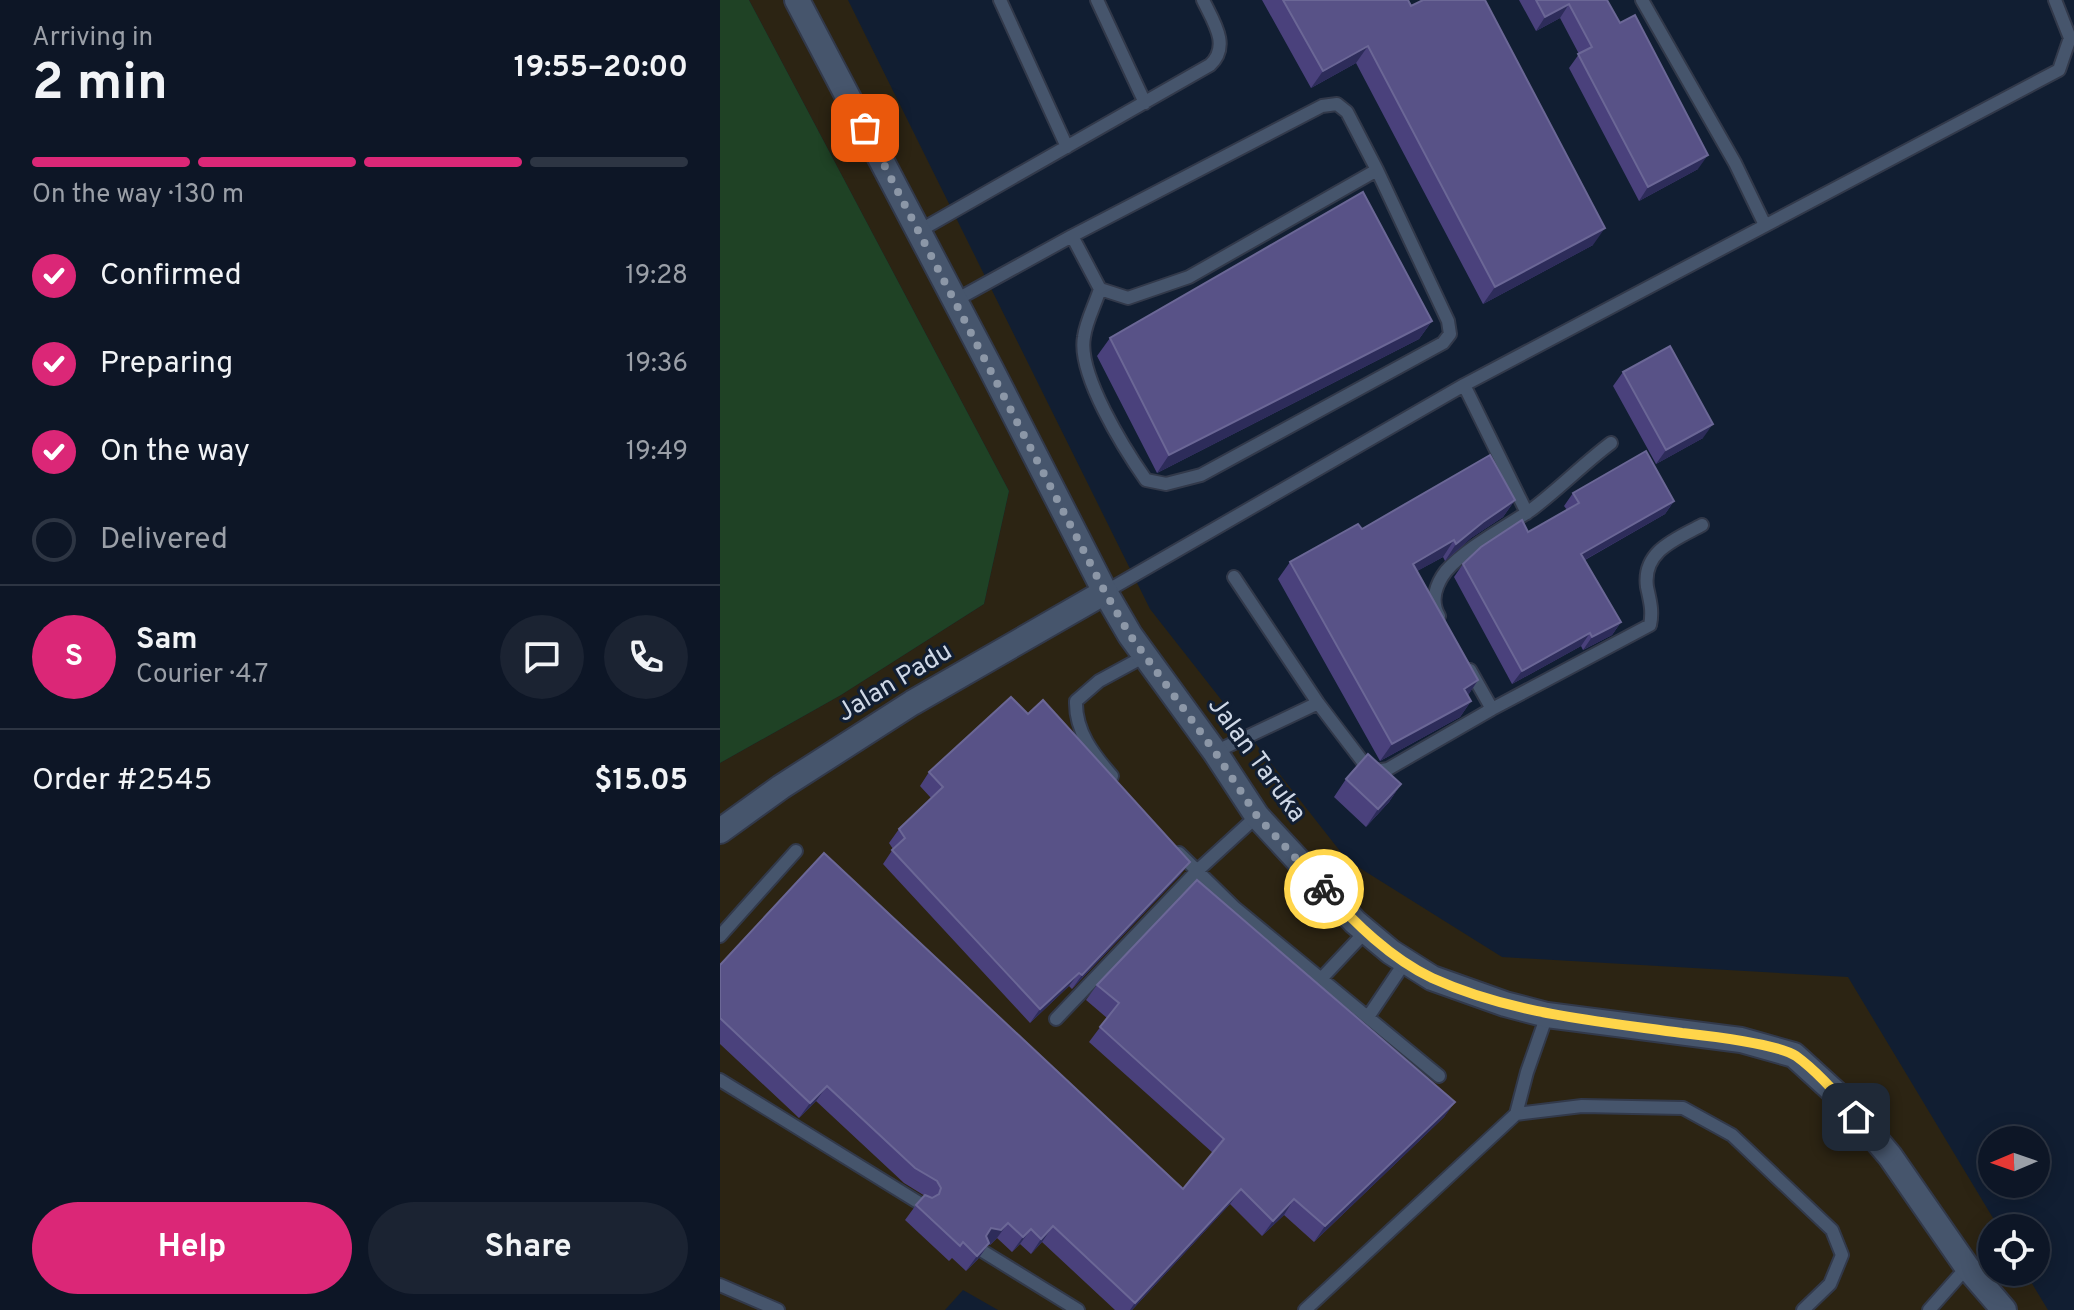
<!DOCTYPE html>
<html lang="en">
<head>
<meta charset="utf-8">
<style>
	:root { --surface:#0d1626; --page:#1b2332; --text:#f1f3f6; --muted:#9a9fa7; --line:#2d3543; --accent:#db2777 }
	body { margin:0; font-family:Overpass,sans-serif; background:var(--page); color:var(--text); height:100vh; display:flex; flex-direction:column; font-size:30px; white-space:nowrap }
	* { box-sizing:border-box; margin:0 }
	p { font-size:26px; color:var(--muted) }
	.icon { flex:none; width:44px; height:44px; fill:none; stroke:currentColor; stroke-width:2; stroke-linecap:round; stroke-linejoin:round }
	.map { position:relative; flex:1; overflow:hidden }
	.drawer { display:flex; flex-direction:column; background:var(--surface); width:720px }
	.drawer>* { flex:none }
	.needle { width:52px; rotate:268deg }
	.buttons { position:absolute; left:1258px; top:1126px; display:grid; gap:16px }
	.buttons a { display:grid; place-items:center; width:72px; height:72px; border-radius:50%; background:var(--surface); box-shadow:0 4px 20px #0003,0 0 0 2px var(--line); font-size:40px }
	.pin { position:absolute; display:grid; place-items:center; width:68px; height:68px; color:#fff; margin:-34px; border-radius:16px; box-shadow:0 4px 12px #0006 }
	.courier { position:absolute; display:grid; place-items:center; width:80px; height:80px; margin:-40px; border:6px solid #ffd54a; border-radius:50%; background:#fff; color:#222; box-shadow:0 2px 10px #0007 }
	.headline em { font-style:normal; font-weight:700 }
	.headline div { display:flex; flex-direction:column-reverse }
	.headline { display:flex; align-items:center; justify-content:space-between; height:136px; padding:0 32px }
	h1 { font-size:52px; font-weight:700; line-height:60px }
	.bar { display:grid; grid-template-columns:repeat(4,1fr); gap:12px 8px; align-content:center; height:96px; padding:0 32px }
	.bar i { height:10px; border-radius:6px; background:var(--line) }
	.bar .on { background:var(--accent) }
	.bar p { grid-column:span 4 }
	.line { display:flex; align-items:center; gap:20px; padding:0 32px; border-top:2px solid var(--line) }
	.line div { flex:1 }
	.round { display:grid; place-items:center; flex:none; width:84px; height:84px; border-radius:42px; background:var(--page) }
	ol { padding:0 32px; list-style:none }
	li { display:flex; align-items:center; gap:24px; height:88px }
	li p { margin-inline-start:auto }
	li .icon { padding:8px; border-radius:50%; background:var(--accent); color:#fff; stroke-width:4 }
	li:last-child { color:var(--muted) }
	li i { width:44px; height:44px; border:4px solid var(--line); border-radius:50% }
	.cta { display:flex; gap:16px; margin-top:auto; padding:16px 32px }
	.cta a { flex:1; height:92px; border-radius:48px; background:var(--accent); color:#fff; font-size:32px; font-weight:700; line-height:92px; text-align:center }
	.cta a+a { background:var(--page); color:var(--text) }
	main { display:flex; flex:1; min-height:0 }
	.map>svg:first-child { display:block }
	.industrial { fill:#2c2413 }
	.green { fill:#1f4225 }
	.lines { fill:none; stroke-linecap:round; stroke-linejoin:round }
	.lane-casing { stroke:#32394a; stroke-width:16 }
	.street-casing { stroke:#32394a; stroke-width:28 }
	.secondary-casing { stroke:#32394a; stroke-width:28 }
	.lane { stroke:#46556c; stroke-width:12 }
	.street { stroke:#46556c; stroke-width:24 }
	.secondary { stroke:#46556c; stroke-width:24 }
	.wall { fill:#4a417c }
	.shaded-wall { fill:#2d2c5a }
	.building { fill:#585287; stroke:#6b6796; stroke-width:2 }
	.done { stroke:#8c97a7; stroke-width:8; stroke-dasharray:0 14.4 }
	.route { stroke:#ffd54a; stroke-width:10 }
	.labels { text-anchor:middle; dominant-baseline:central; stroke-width:6; stroke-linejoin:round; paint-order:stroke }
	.street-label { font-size:26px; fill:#cfd8e6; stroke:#111e32 }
</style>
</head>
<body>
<main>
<section class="drawer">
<div class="headline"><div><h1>2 min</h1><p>Arriving in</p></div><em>19:55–20:00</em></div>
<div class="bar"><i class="on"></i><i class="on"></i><i class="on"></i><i></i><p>On the way · 130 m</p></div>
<ol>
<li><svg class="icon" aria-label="check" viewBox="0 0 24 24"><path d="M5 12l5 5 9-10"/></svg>Confirmed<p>19:28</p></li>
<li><svg class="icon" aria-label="check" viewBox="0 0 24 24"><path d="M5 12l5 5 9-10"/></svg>Preparing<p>19:36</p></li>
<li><svg class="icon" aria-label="check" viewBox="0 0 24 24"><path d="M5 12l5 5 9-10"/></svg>On the way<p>19:49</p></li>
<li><i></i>Delivered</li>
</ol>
<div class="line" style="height:144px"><b class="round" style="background:var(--accent);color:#fff">S</b><div><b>Sam</b><p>Courier · 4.7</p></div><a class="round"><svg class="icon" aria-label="chat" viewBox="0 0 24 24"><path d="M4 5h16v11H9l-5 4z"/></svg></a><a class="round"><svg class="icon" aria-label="phone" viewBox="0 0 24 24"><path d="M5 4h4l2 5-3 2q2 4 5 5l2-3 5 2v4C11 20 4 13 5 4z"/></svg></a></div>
<div class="line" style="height:104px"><div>Order #2545</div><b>$15.05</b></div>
<div class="cta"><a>Help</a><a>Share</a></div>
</section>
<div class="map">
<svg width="1354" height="1310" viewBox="0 0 1354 1310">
	<rect width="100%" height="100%" fill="#111e32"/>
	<path class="industrial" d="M 29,0 L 128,0 L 430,609 L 627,860 L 782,957 L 1128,977 L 1279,1228 L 1272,1228 L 1272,1272 L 1305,1272 L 1328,1310 L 278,1310 L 243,1290 L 225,1310 L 0,1310 L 0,763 L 121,695 L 264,604 L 289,491 Z"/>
	<path class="green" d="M 0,0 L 29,0 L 289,491 L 264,604 L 121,695 L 0,763 Z"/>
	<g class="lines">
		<defs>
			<path id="lane" d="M 280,0 L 347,147
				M 377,0 L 425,103
				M 922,0 L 1015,163 L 1045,225
				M 199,231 L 490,65 C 511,46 493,21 483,0
				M 352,236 L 380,289 L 408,298 L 469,277 L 657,170
				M 234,301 L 352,236 L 602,106 L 617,104 L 627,112 L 657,170 L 728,321 L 730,334 L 723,343 L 481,475 L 446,484 L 426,480 C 405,450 357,374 364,337 C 366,321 375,305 380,289
				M 744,385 L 807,513
				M 514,577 L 598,703 L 646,766 L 656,771 L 668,769 L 772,709 L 930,625 C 933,611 930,601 927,587 C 922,551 956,539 982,525
				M 385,592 L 744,385 L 1339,70 L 1350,38 L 1335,0
				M 719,616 C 710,601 716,584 726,571 C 746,548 786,527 811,510 C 839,489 863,464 891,443
				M 750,670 L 772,709
				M 495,752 L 598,703
				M 392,776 C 373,754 355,731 356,701 L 379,681 L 425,656
				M 459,853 L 515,908 L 719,1076
				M 0,936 L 76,851
				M 601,979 L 646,931
				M 648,1017 L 685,962
				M 336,1019 L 477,871 L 537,816
				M 0,1080 L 201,1204
				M 796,1114 L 862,1106 L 963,1108 L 1012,1135 L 1112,1230 L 1122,1255 L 1110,1284 L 1083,1310
				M 264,1252 L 358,1310
				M 0,1285 L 58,1310
				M 585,1310 L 796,1114 L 807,1072 L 827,1015
				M 1209,1310 L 1247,1267"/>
			<path id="street" d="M 385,592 L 410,635 L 495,752 L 537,816 L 635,922 L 671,952 L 712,978 L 785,1004 L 827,1015 L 1021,1040 L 1074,1055 L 1120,1097 L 1170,1156 L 1247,1267 L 1284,1310"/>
			<path id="secondary" d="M 0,831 L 61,787 L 192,703 L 385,592 L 271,369 L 77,0"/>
		</defs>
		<use href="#lane" class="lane-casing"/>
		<use href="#street" class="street-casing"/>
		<use href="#secondary" class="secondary-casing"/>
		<use href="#lane" class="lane"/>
		<use href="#street" class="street"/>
		<use href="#secondary" class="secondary"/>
	</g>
	<path class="wall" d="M 542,0 L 688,0 L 873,245 L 763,304 L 636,63 L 591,88 Z
		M 799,0 L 887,0 L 978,169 L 919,201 L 849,68 L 859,54 L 840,18 L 816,31 Z
		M 712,321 L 699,339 L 437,473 L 377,356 L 390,338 Z
		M 903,372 L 983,438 L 936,464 L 893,386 Z
		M 853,493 L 954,501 L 945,514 L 865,560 L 901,622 L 892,635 L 863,650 L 861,646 L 792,684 L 734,577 L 743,564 L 808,532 L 847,510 L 844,506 Z
		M 795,500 L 783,517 L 751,538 L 725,561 L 723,557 L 697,571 L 758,680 L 748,695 L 751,701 L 740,717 L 660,761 L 558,579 L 570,562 L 642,529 Z
		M 308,714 L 470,862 L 460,875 L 352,989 L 349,986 L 310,1023 L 163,864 L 173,849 L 169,843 L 179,829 L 211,798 L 200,786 L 209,772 Z
		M 626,779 L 681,784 L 669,802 L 646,827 L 614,797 Z
		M 0,965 L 463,1189 L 493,1153 L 369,1042 L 387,1018 L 366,1000 L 377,985 L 735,1102 L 724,1117 L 594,1242 L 564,1215 L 542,1236 L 510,1204 L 412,1310 L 395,1310 L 322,1242 L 311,1254 L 300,1244 L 292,1252 L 277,1238 L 270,1245 L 268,1245 L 258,1259 L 246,1271 L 232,1258 L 229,1261 L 185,1220 L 196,1205 L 205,1196 L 184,1183 L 96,1101 L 79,1118 L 0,1044 Z"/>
	<path class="shaded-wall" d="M 849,4 L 840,18 L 816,31 L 825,17 Z
		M 648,46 L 636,63 L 591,88 L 603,71 Z
		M 988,155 L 978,169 L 919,201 L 928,187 Z
		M 885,228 L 873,245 L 763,304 L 775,287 Z
		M 712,321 L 699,339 L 437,473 L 449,455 Z
		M 993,424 L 983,438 L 936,464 L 946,450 Z
		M 795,500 L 783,517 L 751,538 L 725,561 L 736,544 L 763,522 Z
		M 954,501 L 945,514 L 852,567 L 861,554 Z
		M 734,540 L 723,557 L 681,580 L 693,564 Z
		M 901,622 L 892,635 L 863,650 L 872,637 Z
		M 870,633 L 861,646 L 792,684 L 802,671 Z
		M 758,680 L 747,697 L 744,689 Z
		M 751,701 L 740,717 L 660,761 L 672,744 Z
		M 681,784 L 669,802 L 646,827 L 658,809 Z
		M 470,862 L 460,875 L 352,989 L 362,975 Z
		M 359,973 L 349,986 L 310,1023 L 320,1009 Z
		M 107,1086 L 96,1101 L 79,1118 L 90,1103 Z
		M 735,1102 L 724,1117 L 594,1242 L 605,1226 Z
		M 521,1189 L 510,1204 L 412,1310 L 410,1310 L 415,1303 Z
		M 574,1199 L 564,1215 L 542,1236 L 553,1221 Z
		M 288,1223 L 277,1238 L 270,1245 L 268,1245 L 258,1259 L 246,1271 L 257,1256 L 260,1244 L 271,1228 Z
		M 333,1226 L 322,1242 L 311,1254 L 321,1239 Z
		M 311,1229 L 300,1244 L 292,1252 L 303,1237 Z"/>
	<path class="building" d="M 563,0 L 688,0 L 691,6 L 703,0 L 765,0 L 885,228 L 775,287 L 648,46 L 603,71 Z
		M 816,0 L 887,0 L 900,23 L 915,15 L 988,155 L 928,187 L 858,54 L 872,47 L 849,4 L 825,17 Z
		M 643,192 L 712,321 L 449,455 L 390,338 Z
		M 950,346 L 993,424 L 946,450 L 903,372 Z
		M 926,451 L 954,501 L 861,554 L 901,622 L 872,637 L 870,633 L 802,671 L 743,564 L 761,547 L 802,520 L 808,532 L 859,503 L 853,493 Z
		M 770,455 L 795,500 L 763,522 L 736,544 L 734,540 L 693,564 L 758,680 L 744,689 L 751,701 L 672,744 L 570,562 L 638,524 L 642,529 Z
		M 291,697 L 308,714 L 323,700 L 470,862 L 362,975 L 359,973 L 320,1009 L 172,850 L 185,838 L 179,829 L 223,787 L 209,772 Z
		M 648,754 L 681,784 L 658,809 L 626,779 Z
		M 104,853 L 463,1189 L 504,1139 L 380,1027 L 399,1003 L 377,985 L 477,880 L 735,1102 L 605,1226 L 574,1199 L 553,1221 L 521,1189 L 415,1303 L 333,1226 L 321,1239 L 311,1229 L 303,1237 L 288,1223 L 281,1230 L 271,1228 L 266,1236 L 269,1243 L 257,1256 L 243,1242 L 240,1246 L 196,1205 L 205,1195 L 212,1198 L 219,1194 L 221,1188 L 217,1181 L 195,1168 L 107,1086 L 90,1103 L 0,1018 L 0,965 Z"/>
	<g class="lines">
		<path class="done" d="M 145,128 L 385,592 L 410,635 L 495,752 L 537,816 L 604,889"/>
		<path class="route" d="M 604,889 C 635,923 670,958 712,978 C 791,1014 877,1021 962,1033 C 989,1036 1055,1043 1076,1056 C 1098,1072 1119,1096 1136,1117"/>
	</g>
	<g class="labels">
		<g class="street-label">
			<text transform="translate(175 683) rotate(-31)">Jalan Padu</text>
			<text transform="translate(536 760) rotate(54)">Jalan Taruka</text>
		</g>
	</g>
</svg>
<div class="buttons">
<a><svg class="needle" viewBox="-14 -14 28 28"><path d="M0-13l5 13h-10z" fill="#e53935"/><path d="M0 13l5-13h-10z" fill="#9a9fa7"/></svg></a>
<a><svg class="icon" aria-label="locate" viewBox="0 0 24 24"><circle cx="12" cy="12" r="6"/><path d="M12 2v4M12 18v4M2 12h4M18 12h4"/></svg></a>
</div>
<div class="pin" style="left:145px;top:128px;background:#ea580c"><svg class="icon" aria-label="bag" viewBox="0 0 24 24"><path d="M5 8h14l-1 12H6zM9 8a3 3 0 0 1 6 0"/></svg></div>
<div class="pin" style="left:1136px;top:1117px;background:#1f2937"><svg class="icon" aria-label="home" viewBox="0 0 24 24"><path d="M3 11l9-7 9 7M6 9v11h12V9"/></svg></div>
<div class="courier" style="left:604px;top:889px"><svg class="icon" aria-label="bike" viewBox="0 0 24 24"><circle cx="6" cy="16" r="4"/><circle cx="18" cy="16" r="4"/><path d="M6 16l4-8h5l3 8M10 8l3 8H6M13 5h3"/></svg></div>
</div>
</main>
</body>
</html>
